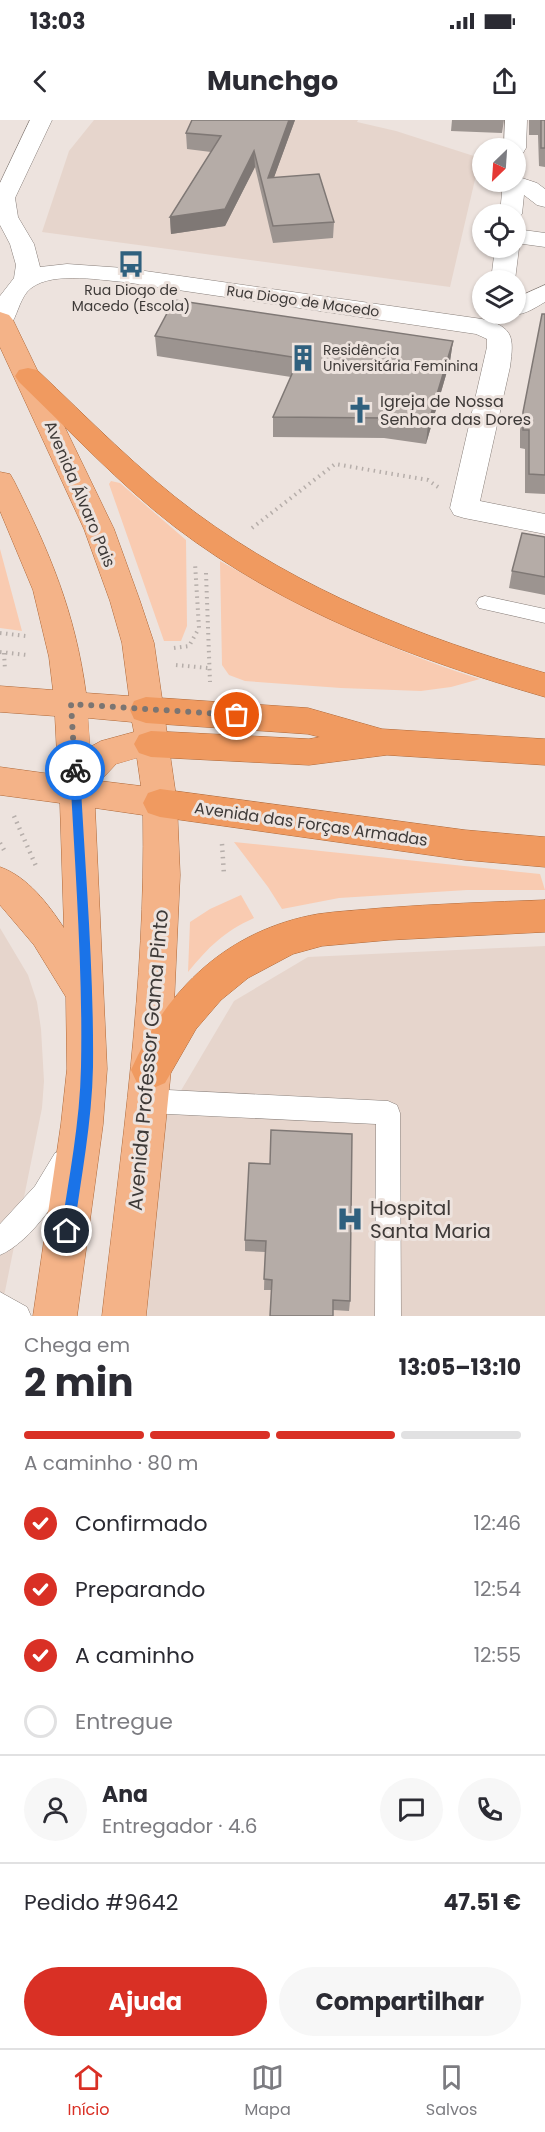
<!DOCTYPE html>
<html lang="pt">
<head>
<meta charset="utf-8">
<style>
	:root { --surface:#fff; --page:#f7f7f7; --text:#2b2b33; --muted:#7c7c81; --line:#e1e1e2; --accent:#d93025 }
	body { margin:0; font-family:Poppins,sans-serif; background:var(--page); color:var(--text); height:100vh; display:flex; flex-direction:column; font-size:22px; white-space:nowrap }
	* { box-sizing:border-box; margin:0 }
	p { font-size:20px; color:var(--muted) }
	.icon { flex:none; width:33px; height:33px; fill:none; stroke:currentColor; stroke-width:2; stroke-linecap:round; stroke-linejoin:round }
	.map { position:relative; height:1196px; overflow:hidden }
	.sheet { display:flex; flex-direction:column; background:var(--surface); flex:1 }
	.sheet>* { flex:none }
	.needle { width:39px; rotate:205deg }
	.tools { position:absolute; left:472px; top:18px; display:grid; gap:12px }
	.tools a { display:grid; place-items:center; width:54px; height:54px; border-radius:50%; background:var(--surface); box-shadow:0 2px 4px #0004; font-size:30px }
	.pin { position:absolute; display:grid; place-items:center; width:51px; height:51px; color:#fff; margin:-26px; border:3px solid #fff; border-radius:50%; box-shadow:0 2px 6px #0007 }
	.courier { position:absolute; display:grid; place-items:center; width:60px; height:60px; margin:-30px; border:4px solid #1a73e8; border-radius:50%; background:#fff; color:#222; box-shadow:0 2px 8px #0007 }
	.head em { font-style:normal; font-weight:700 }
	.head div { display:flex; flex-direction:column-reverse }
	.head { display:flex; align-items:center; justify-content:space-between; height:102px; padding:0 24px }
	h1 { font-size:39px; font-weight:700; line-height:45px }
	.bar { display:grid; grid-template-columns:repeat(4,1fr); gap:9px 6px; align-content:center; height:72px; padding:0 24px }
	.bar i { height:8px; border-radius:4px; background:var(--line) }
	.bar .active { background:var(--accent) }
	.bar p { grid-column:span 4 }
	.line { display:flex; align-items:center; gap:15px; padding:0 24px; border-top:2px solid var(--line) }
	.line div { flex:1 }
	.round { display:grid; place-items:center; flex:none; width:63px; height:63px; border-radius:32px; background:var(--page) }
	ol { padding:0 24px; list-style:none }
	li { display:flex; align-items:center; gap:18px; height:66px }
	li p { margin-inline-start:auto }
	li .icon { padding:6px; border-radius:50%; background:var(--accent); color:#fff; stroke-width:4 }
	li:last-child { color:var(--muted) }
	li i { width:33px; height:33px; border:3px solid var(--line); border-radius:50% }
	.action { display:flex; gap:12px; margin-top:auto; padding:12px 24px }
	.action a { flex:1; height:69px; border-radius:36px; background:var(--accent); color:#fff; font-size:24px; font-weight:700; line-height:69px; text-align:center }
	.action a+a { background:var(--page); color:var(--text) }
	.status { display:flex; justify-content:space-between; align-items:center; height:42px; padding:0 30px; background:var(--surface); direction:ltr }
	.status svg { height:16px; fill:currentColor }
	header { display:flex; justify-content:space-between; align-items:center; height:78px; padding:0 24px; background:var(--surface); font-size:27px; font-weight:700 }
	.dock { display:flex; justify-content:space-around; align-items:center; height:84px; border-top:2px solid var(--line); background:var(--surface); font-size:16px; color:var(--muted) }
	.dock a { display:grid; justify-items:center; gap:3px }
	.dock .active { color:var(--accent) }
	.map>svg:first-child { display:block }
	.built { fill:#e6d5cc }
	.green { fill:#f9cbb1 }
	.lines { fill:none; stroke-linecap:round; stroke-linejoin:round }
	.service-casing { stroke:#887f7a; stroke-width:1 }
	.minor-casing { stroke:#887f7a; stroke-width:1 }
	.primary-casing { stroke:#af6838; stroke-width:1 }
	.trunk-casing { stroke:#af6838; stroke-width:1 }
	.path-far1 { stroke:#b6aeaa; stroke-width:4; stroke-dasharray:1.5 4.5; stroke-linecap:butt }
	.path { stroke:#b6aeaa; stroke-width:4.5; stroke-dasharray:1.5 5; stroke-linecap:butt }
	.service { fill:#fff; fill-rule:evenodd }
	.minor { fill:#fff; fill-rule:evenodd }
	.primary { fill:#f4b388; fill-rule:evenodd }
	.trunk { fill:#f09a60; fill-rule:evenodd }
	.wall { fill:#9c9490 }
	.shaded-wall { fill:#7f7875 }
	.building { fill:#b5aca7; stroke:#7f7875; stroke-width:1.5 }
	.route { fill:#1a73e8 }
	.done { stroke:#7b7572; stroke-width:6; stroke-dasharray:0 10.8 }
	.labels { text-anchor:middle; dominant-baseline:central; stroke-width:6; stroke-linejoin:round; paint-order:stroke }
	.far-poi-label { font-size:14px; fill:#3e3a38; stroke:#ede3de }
	.far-street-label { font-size:14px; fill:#3e3a38; stroke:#ede3de }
	.poi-label { font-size:16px; fill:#3e3a38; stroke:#ede3de; text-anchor:start }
	.street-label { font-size:16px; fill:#3e3a38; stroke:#ede3de }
	.near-street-label { font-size:20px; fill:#3e3a38; stroke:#ede3de }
	.near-poi-label { font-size:20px; fill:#3e3a38; stroke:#ede3de; text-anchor:start }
</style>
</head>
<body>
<div class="status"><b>13:03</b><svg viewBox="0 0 49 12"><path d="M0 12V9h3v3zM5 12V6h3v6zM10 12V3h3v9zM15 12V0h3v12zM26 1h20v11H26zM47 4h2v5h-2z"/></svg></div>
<header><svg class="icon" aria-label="back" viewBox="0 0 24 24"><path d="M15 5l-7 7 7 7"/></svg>Munchgo<svg class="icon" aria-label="share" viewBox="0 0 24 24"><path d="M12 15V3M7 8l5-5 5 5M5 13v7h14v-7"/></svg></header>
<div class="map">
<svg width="545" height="1196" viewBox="0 0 545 1196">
	<rect width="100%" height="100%" fill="#ede3de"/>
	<path class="built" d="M 94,0 L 358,0 L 357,2 L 396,11 L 480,38 L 450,167 L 42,112 L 69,31 Z
		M 0,808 L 28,855 L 37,882 L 41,909 L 44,961 L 42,988 L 0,1196 Z
		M 545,826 L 545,1196 L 147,1196 L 163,1001 L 234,881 L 308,837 Z"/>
	<path class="green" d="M 111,361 L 120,363 L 186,420 L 187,506 L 181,521 L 164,521 L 109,364 Z
		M 0,429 L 22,511 L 0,508 Z
		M 220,441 C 304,488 388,530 480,559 L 451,567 L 421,571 L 341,568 L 245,561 L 229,555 L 222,545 Z
		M 234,722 L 540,754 L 545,770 L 467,770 L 339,778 L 282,789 L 268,767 Z
		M 241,775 L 254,798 C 223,812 209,827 188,852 L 190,802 L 210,789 Z"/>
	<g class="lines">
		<defs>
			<path id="service" d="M 485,476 L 545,489 L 545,503 L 479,488 L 476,483 L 479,478 Z
				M 148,969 L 388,981 L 397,985 L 400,993 L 401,1196 L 375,1196 L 376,1004 L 148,993 L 140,989 L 136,981 L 140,973 Z
				M 64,1030 L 73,1033 L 76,1042 C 64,1073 31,1122 0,1135 L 0,1104 L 35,1066 L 55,1033 Z
				M 0,1172 L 27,1187 L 31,1196 L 0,1196 Z"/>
			<path id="minor" d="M 30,0 L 52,0 L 15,78 L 18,97 L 34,124 L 40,147 L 67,144 L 124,148 L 482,199 C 514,207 514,217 510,247 L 480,381 L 545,394 L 545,414 L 464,398 L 454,395 L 450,388 L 487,227 L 487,219 L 476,214 L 124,162 C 98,160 46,150 27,172 C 19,182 17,196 10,206 L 0,208 L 0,176 L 14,158 L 16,145 L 10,124 L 0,105 L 0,63 Z
				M 505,0 L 527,0 L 526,28 L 523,33 L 516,34 L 516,28 L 504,28 Z
				M 516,56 L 537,63 L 545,69 L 545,87 L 537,85 L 524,75 L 522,94 L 516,100 L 516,94 L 500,94 L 503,62 L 516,62 Z
				M 516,109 L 545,113 L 545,127 L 516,123 Z
				M 516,124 L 519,128 L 515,160 L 491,160 L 495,128 L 516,128 Z
				M 545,165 L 545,182 C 533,189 522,197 508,194 L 516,194 L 516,178 Z"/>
			<path id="primary" d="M 0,192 L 9,195 L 13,200 L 114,409 L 140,481 L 154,523 L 177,683 L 180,755 L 171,950 L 146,1196 L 102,1196 C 121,1030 146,863 143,695 L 95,688 L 107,949 L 103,1004 L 77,1196 L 33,1196 L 61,1004 L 67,949 L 66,877 L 34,825 L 0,785 L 0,747 C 28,757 48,784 64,808 L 60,683 L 0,675 L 0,647 L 58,655 L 55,596 L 0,592 L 0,566 L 53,570 L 49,537 L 33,470 L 0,391 L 0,352 L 10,354 L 14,361 C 50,433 75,492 86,573 L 129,576 L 122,523 L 110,481 L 84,409 L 0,227 ZM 88,598 L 132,602 L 134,612 L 101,621 L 90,627 ZM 137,638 L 141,666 L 100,661 L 116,644 Z"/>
			<path id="trunk" d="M 28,248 L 37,250 C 89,299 139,351 196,393 C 300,470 421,518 545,553 L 545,577 C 414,539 285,491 175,407 C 119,364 70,311 19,262 L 15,256 L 19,250 Z
				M 146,577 L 308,588 L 382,609 L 545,619 L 545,645 L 387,635 L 309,645 L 151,637 L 139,633 L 134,624 L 139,615 L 151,611 L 309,619 L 320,617 L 308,614 L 146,603 L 134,599 L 130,590 L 134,581 Z
				M 160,669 L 465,710 L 545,717 L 545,747 L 465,740 L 160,697 L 148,693 L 143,683 L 148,673 Z
				M 545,780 L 545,812 L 389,820 L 322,826 L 293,834 L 248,858 L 221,880 L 196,909 L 165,963 L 151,969 L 137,963 L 131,950 C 167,868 228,810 318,794 C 339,791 361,790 382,788 C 436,784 491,782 545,780 Z"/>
		</defs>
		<use href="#service" class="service-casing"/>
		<use href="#minor" class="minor-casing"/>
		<use href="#primary" class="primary-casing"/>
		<use href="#trunk" class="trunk-casing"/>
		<path class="path-far1" d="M 252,408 L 335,344 L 428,360 L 438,367
			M 206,453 L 210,562
			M 0,513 L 26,516
			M 174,528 L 189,526 L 199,508 L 195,443
			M 0,532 L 27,535
			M 4,533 L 5,550
			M 176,545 L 208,548"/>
		<path class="path" d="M 14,696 L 36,746
			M 0,723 L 4,730
			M 222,724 L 224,755"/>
		<use href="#service" class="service"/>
		<use href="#minor" class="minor"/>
		<use href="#primary" class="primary"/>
		<use href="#trunk" class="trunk"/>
	</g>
	<path class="wall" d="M 192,0 L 295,0 L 274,57 L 334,102 L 333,118 L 273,123 L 255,47 L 225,106 L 171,114 L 170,97 L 211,32 L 187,29 L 186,13 Z
		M 452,0 L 504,0 L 502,13 L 451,11 Z
		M 529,0 L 545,0 L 545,47 L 539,46 L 538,15 L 529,15 Z
		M 542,194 L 545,194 L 545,374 L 525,373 L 525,329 L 520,328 L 520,310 Z
		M 155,216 L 453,221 L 450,241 L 426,324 L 384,318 L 273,317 L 273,297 L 291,257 L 157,236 Z
		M 545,417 L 545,475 L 509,468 L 512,451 Z
		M 249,1043 L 350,1181 L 349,1191 L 333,1190 L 271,1170 L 264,1170 L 265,1132 L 245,1131 L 245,1120 Z"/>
	<path class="shaded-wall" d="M 289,0 L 295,0 L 268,74 L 268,58 Z
		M 254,31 L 255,47 L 225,106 L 171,114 L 170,97 Z
		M 453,221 L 450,241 L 426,324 L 428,304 Z"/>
	<path class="building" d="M 192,0 L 289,0 L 268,58 L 319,54 L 334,102 L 273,106 L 254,31 L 225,89 L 170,97 L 221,16 L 186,13 Z
		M 541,0 L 545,0 L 545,28 L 541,28 Z
		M 174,180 L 453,221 L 428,304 L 385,298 L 273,297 L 299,238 L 155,216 Z
		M 542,194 L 545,194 L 545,355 L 529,354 L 529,310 L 523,310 L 523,292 Z
		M 522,413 L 545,417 L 545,457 L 512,451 Z
		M 271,1010 L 352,1014 L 350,1181 L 333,1180 L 333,1196 L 270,1196 L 272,1160 L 264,1159 L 266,1121 L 245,1120 L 249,1043 L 270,1044 Z"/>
	<path class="route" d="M 75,646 L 80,650 C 85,749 94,848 93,947 C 92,1002 81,1057 74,1111 L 72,1115 L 67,1117 L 63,1115 L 61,1111 C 69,1057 80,1002 81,947 C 83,849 75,749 70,650 Z"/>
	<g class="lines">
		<path class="done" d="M 75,650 L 71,584 L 237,595"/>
	</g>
	<defs>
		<symbol id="bus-bare" viewBox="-9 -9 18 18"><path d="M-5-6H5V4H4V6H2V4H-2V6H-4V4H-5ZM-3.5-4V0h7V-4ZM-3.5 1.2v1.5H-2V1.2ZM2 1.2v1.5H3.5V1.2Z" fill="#2f607e" stroke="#ede3de" stroke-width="2.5" paint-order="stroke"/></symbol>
		<symbol id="building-bare" viewBox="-9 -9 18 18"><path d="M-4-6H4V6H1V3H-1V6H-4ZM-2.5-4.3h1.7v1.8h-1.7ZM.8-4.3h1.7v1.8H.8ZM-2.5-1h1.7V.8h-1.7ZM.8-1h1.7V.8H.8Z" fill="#2f607e" stroke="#ede3de" stroke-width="2.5" paint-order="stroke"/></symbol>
		<symbol id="church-bare" viewBox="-9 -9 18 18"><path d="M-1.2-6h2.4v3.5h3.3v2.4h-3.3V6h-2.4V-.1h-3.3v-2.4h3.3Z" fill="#2f607e" stroke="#ede3de" stroke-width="2.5" paint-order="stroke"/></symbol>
		<symbol id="hospital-bare" viewBox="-9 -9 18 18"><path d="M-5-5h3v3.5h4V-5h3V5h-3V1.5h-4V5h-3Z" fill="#2f607e" stroke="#ede3de" stroke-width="2.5" paint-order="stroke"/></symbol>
	</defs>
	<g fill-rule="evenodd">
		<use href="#bus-bare" x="112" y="125" width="38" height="38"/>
		<use href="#building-bare" x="284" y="219" width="38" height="38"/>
		<use href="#church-bare" x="341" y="271" width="38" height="38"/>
		<use href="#hospital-bare" x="331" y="1080" width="38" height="38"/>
	</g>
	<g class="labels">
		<g class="far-poi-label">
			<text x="131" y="170">Rua Diogo de<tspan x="131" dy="16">Macedo (Escola)</tspan></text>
			<text x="323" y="230" text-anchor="start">Residência<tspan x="323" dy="16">Universitária Feminina</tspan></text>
		</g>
		<g class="far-street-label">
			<text transform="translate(303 181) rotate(8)">Rua Diogo de Macedo</text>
		</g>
		<g class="poi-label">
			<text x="380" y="281">Igreja de Nossa<tspan x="380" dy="18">Senhora das Dores</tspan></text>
		</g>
		<g class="street-label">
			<text transform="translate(80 374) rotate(67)">Avenida Álvaro Pais</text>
			<text transform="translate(311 704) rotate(8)">Avenida das Forças Armadas</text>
		</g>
		<g class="near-street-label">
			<text transform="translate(148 940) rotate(-85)">Avenida Professor Gama Pinto</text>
		</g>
		<g class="near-poi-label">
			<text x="370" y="1088">Hospital<tspan x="370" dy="23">Santa Maria</tspan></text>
		</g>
	</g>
</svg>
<div class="tools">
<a><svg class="needle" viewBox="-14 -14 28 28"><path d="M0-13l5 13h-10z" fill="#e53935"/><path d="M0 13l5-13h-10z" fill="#7c7c81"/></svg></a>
<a><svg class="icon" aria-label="locate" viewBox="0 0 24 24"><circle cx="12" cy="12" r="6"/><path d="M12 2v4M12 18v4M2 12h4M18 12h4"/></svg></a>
<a><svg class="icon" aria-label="layers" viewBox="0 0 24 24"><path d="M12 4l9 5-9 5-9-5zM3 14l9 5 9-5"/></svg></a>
</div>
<div class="pin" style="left:237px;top:595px;background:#ea580c"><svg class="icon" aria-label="bag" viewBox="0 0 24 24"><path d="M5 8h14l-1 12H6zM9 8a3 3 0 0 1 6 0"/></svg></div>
<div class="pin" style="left:67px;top:1111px;background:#1f2937"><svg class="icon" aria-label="home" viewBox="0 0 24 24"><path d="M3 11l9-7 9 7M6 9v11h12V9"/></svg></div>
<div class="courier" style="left:75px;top:650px"><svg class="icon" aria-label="bike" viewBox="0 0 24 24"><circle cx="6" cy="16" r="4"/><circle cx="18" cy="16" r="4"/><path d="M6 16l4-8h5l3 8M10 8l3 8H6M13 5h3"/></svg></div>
</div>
<section class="sheet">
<div class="head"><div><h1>2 min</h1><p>Chega em</p></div><em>13:05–13:10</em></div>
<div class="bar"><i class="active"></i><i class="active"></i><i class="active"></i><i></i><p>A caminho · 80 m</p></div>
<ol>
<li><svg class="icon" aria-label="check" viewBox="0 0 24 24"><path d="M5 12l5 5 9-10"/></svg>Confirmado<p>12:46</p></li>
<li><svg class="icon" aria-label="check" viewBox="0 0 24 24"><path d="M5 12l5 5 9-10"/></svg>Preparando<p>12:54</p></li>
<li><svg class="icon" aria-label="check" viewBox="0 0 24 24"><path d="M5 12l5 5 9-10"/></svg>A caminho<p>12:55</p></li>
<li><i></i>Entregue</li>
</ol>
<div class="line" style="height:108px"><a class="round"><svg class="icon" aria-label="person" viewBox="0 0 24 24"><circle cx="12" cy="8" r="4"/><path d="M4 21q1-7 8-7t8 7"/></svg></a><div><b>Ana</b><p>Entregador · 4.6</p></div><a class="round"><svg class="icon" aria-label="chat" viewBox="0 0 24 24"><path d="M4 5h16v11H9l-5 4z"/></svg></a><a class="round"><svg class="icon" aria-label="phone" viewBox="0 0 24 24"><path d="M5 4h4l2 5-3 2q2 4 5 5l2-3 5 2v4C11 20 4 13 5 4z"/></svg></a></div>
<div class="line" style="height:78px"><div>Pedido #9642</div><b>47.51 €</b></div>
<div class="action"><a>Ajuda</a><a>Compartilhar</a></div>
</section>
<nav class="dock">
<a class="active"><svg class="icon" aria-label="home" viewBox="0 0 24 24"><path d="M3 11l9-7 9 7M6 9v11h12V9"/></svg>Início</a>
<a><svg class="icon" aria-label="map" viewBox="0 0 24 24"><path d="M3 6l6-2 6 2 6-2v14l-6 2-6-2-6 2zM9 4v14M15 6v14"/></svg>Mapa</a>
<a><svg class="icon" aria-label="saved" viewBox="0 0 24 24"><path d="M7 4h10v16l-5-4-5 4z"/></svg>Salvos</a>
</nav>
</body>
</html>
